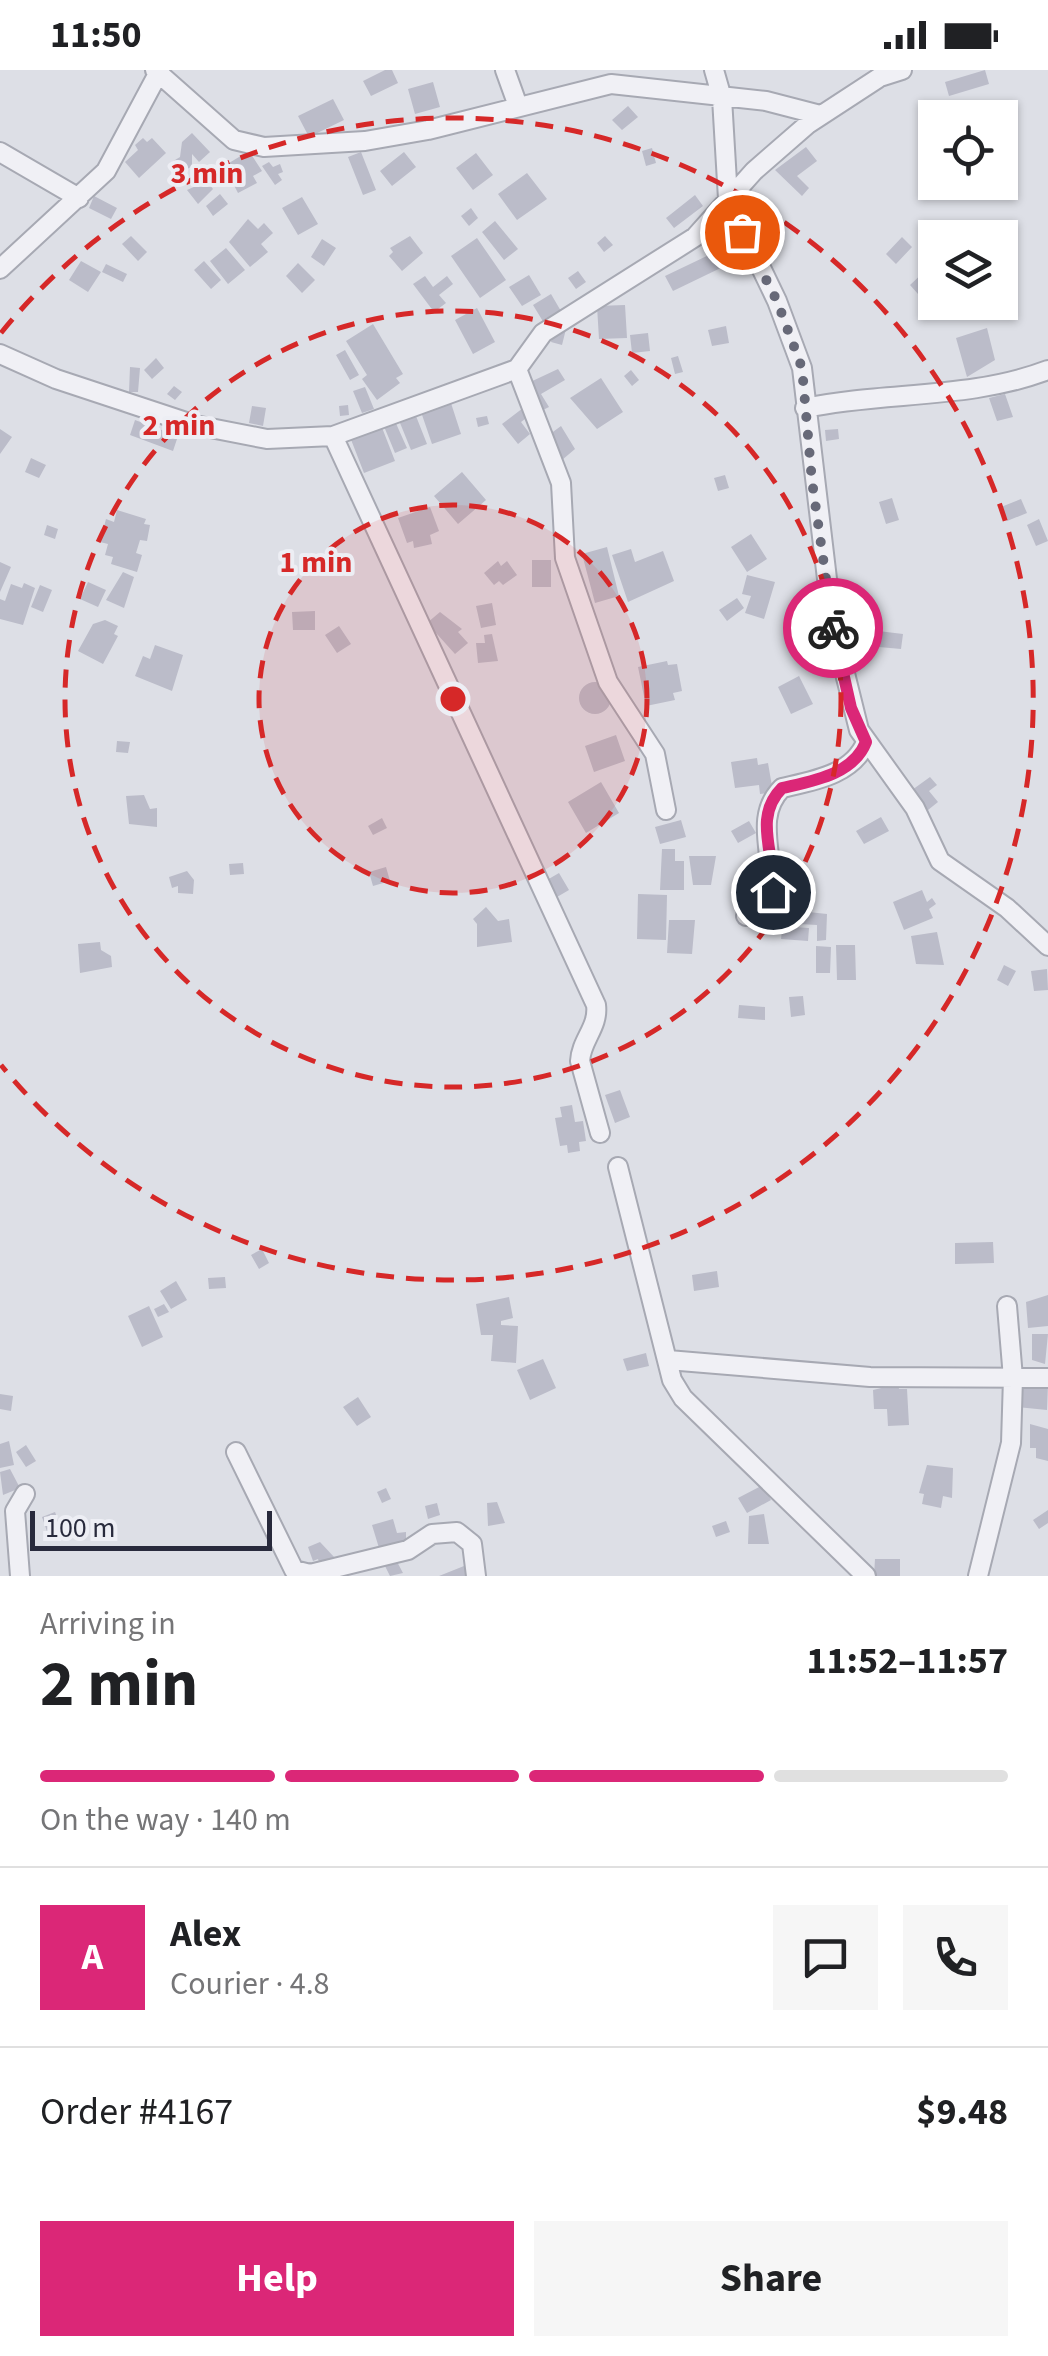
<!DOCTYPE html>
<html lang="en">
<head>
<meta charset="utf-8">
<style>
	:root { --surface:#fff; --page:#f6f6f6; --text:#202124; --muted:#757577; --line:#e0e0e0; --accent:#db2777 }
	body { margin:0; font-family:"Source Sans 3",sans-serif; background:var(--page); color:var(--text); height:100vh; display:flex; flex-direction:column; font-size:38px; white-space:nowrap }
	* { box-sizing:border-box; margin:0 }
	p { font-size:32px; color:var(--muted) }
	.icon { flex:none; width:55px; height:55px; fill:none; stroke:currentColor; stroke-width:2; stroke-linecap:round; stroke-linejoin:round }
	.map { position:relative; height:1506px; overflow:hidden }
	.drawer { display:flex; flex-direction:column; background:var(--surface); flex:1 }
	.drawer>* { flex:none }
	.tools { position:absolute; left:918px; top:30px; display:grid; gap:20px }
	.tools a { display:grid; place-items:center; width:100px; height:100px; border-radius:0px; background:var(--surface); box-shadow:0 2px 8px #0004; font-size:50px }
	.scale { position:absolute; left:30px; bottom:25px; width:242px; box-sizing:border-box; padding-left:10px; border:5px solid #282a3c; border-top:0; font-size:28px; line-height:35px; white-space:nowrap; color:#282a3c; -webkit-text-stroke:8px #edeef4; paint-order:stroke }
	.pin { position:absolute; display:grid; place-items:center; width:85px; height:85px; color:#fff; margin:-42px; border:5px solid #fff; border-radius:50%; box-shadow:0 2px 10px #0007 }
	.courier { position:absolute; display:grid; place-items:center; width:100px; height:100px; margin:-50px; border:8px solid #db2777; border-radius:50%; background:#fff; color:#222; box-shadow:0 2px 12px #0007 }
	.summary em { font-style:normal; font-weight:700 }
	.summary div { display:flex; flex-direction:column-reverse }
	.summary { display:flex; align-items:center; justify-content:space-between; height:170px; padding:0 40px }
	h1 { font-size:65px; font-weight:700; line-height:75px }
	.bar { display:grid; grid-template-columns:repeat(4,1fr); gap:15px 10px; align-content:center; height:120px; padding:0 40px }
	.bar i { height:12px; border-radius:8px; background:var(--line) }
	.bar .active { background:var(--accent) }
	.bar p { grid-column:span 4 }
	.line { display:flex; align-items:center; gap:25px; padding:0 40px; border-top:2px solid var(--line) }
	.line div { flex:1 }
	.round { display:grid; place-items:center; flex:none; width:105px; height:105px; border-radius:0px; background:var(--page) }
	.action { display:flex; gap:20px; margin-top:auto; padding:20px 40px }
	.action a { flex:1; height:115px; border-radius:0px; background:var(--accent); color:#fff; font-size:40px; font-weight:700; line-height:115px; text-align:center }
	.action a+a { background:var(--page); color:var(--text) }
	.status { display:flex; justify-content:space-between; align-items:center; height:70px; padding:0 50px; background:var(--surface); direction:ltr }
	.status svg { height:28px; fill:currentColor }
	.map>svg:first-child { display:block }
	.building { fill:#bbbcc9 }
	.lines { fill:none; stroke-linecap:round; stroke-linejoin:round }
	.minor-casing { stroke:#a7a9b3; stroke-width:22 }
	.minor { stroke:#f0f0f5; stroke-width:18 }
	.done { stroke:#676978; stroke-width:10; stroke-dasharray:0 18 }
	.route { stroke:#db2777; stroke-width:12 }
	.ring { fill:none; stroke:#d62828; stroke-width:5; stroke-dasharray:18 12 }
	.centre { fill:#d62828; stroke:#edeef4; stroke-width:5 }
	.ring-label { font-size:30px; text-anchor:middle; font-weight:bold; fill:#d62828; stroke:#edeef4; stroke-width:8; stroke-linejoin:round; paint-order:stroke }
</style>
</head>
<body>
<div class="status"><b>11:50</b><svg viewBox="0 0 49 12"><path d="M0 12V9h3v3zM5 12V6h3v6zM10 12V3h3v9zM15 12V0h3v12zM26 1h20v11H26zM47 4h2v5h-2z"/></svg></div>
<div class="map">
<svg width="1048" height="1506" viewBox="0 0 1048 1506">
	<rect width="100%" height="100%" fill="#dddfe6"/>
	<path class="building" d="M 385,0 L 392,0 L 398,13 L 371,26 L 363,11 Z
		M 985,0 L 989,14 L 949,26 L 945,12 Z
		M 433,12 L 440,37 L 415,44 L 408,19 Z
		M 333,29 L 344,50 L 309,67 L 298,46 Z
		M 628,36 L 638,47 L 622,60 L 612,50 Z
		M 192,63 L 210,82 L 199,92 L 192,84 L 192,96 L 177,106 L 170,93 L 180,87 L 182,72 Z
		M 143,68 L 147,72 L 152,68 L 166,83 L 139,108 L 125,92 L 138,80 L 135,75 Z
		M 806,77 L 817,91 L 797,106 L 809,118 L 802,126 L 775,100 Z
		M 652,78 L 656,93 L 646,96 L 642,81 Z
		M 249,81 L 262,101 L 253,106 L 257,113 L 238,123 L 224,96 Z
		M 361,82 L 376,120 L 363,125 L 348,87 Z
		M 404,82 L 416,97 L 392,116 L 380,101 Z
		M 476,83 L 493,105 L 473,120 L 456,98 Z
		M 269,92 L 273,97 L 280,94 L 283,102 L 278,104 L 282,110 L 275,115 L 262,96 Z
		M 527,103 L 547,129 L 517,150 L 498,124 Z
		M 207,111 L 213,119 L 198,134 L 187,120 Z
		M 220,124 L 228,134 L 213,146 L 206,136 Z
		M 695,125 L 703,136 L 674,158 L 666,148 Z
		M 94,126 L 117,138 L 111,149 L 89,138 Z
		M 302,127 L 318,154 L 298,165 L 282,138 Z
		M 471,138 L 478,148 L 469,156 L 461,146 Z
		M 248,149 L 258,159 L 264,153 L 273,163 L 261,174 L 268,182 L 250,197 L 229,172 Z
		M 495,151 L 518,179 L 504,190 L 482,162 Z
		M 131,166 L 147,182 L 138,191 L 122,174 Z
		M 410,166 L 423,183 L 402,201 L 389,186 L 393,182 L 390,178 Z
		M 605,166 L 613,175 L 604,182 L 597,173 Z
		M 715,167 L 732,175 L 727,186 L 731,193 L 673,221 L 665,206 L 711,184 L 708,182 Z
		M 902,167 L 912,177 L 896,194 L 886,184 Z
		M 477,168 L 506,210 L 480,228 L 451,186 Z
		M 322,169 L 336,178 L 324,196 L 311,187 Z
		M 226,178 L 245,200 L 228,214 L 210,191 Z
		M 81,191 L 101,202 L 88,222 L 69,210 Z
		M 204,191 L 221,210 L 211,219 L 194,200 Z
		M 298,193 L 315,210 L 302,223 L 286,206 Z
		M 106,194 L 127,204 L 123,212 L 102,202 Z
		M 926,200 L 934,209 L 918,224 L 910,215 Z
		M 578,201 L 586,212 L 576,219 L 568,208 Z
		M 529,205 L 541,225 L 522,236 L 509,217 Z
		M 425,206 L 433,217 L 447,206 L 453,214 L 439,225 L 446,233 L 434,242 L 413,214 Z
		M 551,224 L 565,248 L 547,258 L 533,235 Z
		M 625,235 L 627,268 L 599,269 L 597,236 Z
		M 477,238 L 495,272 L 473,284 L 455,250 Z
		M 373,254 L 403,304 L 396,308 L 400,313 L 377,330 L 362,309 L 367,305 L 346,271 Z
		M 726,256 L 729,273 L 712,276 L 708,260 Z
		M 555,257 L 566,259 L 562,275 L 551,272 Z
		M 987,258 L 995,290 L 967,307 L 956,268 Z
		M 648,263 L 650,281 L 632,283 L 630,265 Z
		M 345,280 L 359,305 L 350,310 L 336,285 Z
		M 678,286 L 683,302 L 675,304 L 671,288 Z
		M 156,288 L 164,298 L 152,309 L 144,300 Z
		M 130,297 L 140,298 L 138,322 L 129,322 Z
		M 558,299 L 565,310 L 541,324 L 549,337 L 541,341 L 526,314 Z
		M 631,300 L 639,310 L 632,316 L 624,306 Z
		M 601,308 L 623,342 L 597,359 L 570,328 Z
		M 174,316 L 182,322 L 175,330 L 167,324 Z
		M 365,317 L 374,339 L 362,343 L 353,321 Z
		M 1005,324 L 1013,347 L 997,351 L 989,328 Z
		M 450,330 L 461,364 L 432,374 L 420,339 Z
		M 348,335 L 349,345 L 340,346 L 339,336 Z
		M 252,336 L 266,338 L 263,356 L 249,353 Z
		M 523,338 L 529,346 L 521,352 L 530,364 L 518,374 L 502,354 Z
		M 414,341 L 427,374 L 411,380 L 398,348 Z
		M 487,346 L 489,354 L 478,357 L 476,348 Z
		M 394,349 L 407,378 L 395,383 L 383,354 Z
		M 135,350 L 178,366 L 173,381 L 130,365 Z
		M 381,355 L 395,391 L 364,403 L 350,367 Z
		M 561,356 L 575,379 L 562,390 L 546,367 Z
		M 0,359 L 12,367 L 0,384 Z
		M 838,359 L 839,369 L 826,371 L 825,360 Z
		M 31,388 L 46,395 L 39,408 L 25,402 Z
		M 462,402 L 486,430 L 458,454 L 434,426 Z
		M 725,405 L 729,418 L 718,421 L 714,408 Z
		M 892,428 L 899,450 L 886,454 L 879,432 Z
		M 1021,429 L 1027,443 L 1007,451 L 1001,437 Z
		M 430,437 L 439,461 L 430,465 L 432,474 L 414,478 L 413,471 L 407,473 L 398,448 Z
		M 117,440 L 146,449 L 144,454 L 150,455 L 147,471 L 140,470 L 136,483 L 142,485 L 137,502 L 111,494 L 113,487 L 105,485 L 108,474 L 100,472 L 106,449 L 114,452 Z
		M 1039,449 L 1048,471 L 1036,476 L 1027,455 Z
		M 47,455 L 58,459 L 55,469 L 44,465 Z
		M 751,464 L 767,489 L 747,502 L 731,477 Z
		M 607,477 L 619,526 L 595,533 L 582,484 Z
		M 631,479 L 635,492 L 663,481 L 674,511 L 628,532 L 612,485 Z
		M 532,490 L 551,490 L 551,517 L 532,517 Z
		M 498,491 L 501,496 L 507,491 L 517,505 L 503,515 L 499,511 L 494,515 L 484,503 Z
		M 0,492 L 11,497 L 0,522 Z
		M 123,502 L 134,507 L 124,538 L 106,530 Z
		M 747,505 L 775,512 L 764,549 L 745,543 L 751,526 L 742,524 Z
		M 88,512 L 106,520 L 98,537 L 80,529 Z
		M 24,513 L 35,518 L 23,555 L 0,549 L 0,529 L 5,531 L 11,514 L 22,518 Z
		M 40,515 L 52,520 L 43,542 L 31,537 Z
		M 737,528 L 744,538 L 727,551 L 719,540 Z
		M 492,533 L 496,555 L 481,558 L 476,536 Z
		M 315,541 L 315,560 L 293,560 L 292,542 Z
		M 440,542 L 462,559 L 458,562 L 468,573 L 455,584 L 427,553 Z
		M 105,550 L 118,556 L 114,564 L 118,566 L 103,594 L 78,581 L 93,554 Z
		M 339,556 L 351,574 L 337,583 L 325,565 Z
		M 870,560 L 903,564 L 901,579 L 868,576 Z
		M 492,564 L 498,591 L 478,593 L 476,573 L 485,573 L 484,565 Z
		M 155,575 L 183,585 L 172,621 L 135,606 L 143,586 L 150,589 Z
		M 667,591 L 668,595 L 677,594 L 682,621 L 673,623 L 675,630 L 646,636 L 638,597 Z
		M 799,606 L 813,634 L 791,644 L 778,617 Z
		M579 628a16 16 0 1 1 32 0a16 16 0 1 1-32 0Z
		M 616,665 L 625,691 L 594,702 L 585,676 Z
		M 117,671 L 130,672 L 128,683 L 116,682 Z
		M 757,688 L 758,695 L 768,693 L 773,722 L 760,724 L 759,715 L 735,718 L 731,692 Z
		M 930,707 L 937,715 L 929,721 L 938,732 L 928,740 L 912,720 Z
		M 601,712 L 619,743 L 586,763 L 568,732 Z
		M 144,725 L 150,739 L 157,738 L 157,757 L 129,754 L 126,726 Z
		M 881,747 L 889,761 L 864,774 L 856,761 Z
		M 382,748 L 387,758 L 373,765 L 368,756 Z
		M 681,750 L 686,767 L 660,774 L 655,757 Z
		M 749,751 L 756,763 L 738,773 L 731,761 Z
		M 662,779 L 675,779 L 675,791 L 684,791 L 684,820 L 660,820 Z
		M 689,786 L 716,786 L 711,815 L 693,815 Z
		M 243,793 L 244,804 L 230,805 L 229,794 Z
		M 386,797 L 390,811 L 373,816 L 369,802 Z
		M 187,801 L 194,810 L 193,824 L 178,823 L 178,816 L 172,818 L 169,807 Z
		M 559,803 L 569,820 L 557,827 L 547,810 Z
		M 922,820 L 927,832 L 932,828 L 936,834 L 929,839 L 933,848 L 904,860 L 893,832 Z
		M 638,824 L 667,825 L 666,870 L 637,869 Z
		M 486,837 L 498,851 L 509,849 L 512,872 L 477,877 L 477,854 L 473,849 Z
		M 799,841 L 827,844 L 826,870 L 817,871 L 817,855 L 799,854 Z
		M 784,843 L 796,846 L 793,857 L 809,858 L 808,871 L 781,869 Z
		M 757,844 L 776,847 L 773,863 L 754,860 Z
		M 669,850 L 695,850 L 692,884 L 667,883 Z
		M 937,862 L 944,895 L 916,894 L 911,866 Z
		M 100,872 L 101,880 L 111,886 L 112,897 L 80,903 L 78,874 Z
		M 836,875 L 855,875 L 856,910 L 837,910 Z
		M 816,876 L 831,877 L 830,903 L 816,903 Z
		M 1004,895 L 1016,901 L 1008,916 L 997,910 Z
		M 1047,899 L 1048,920 L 1034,921 L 1031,901 Z
		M 803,926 L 805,945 L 791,947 L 789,927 Z
		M 739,935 L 765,937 L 765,950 L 738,948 Z
		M 620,1020 L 630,1047 L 615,1053 L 605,1025 Z
		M 572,1035 L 575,1052 L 583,1051 L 586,1071 L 579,1072 L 580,1081 L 568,1083 L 567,1075 L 560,1076 L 555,1048 L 562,1047 L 560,1037 Z
		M 993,1172 L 994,1193 L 955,1194 L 955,1173 Z
		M 262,1179 L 269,1193 L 259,1199 L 251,1185 Z
		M 717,1201 L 719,1217 L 694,1221 L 692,1205 Z
		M 225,1207 L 226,1218 L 209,1219 L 208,1208 Z
		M 176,1211 L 187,1230 L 171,1239 L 160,1221 Z
		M 1048,1225 L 1048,1256 L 1028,1258 L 1026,1232 Z
		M 509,1227 L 513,1248 L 501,1251 L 501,1255 L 518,1256 L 516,1293 L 491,1291 L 493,1265 L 481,1265 L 476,1234 Z
		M 164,1234 L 169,1242 L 158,1247 L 154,1239 Z
		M 149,1236 L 163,1267 L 142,1277 L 128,1246 Z
		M 1032,1264 L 1048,1264 L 1045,1294 L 1032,1290 Z
		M 646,1283 L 649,1296 L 627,1301 L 623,1289 Z
		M 543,1289 L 556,1318 L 530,1330 L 517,1300 Z
		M 1019,1310 L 1048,1313 L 1047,1340 L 1017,1337 Z
		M 898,1314 L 899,1319 L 907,1319 L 909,1355 L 888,1356 L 887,1339 L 874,1339 L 873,1320 Z
		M 0,1324 L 13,1326 L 11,1341 L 0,1339 Z
		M 358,1327 L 371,1347 L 357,1356 L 343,1337 Z
		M 1030,1354 L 1048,1359 L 1048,1391 L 1036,1388 L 1036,1378 L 1030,1378 Z
		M 9,1371 L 14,1395 L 0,1398 L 0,1374 Z
		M 26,1375 L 36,1391 L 26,1397 L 16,1382 Z
		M 927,1395 L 953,1398 L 952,1428 L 943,1426 L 941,1438 L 922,1434 L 924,1424 L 919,1423 Z
		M 10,1399 L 20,1418 L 3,1425 L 0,1402 Z
		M 763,1415 L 771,1430 L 747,1443 L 738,1428 Z
		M 386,1418 L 391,1429 L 382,1433 L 377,1422 Z
		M 497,1432 L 505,1453 L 488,1456 L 487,1433 Z
		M 437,1433 L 440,1445 L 428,1449 L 425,1436 Z
		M 1048,1440 L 1048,1453 L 1039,1459 L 1033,1450 Z
		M 55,1442 L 63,1464 L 50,1470 L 42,1447 Z
		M 764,1444 L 769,1474 L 748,1474 L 749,1446 Z
		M 393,1449 L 397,1463 L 406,1462 L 406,1476 L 379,1478 L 372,1455 Z
		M 726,1451 L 730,1462 L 716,1467 L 712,1456 Z
		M 320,1472 L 335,1488 L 320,1495 L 318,1489 L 313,1491 L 308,1477 Z
		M 395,1488 L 403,1503 L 390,1506 L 384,1494 Z
		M 875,1489 L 900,1489 L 900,1506 L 874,1506 Z
		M 464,1496 L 468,1506 L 439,1506 Z"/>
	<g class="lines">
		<defs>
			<path id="minor" d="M 155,0 L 234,70 L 264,77 L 365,71 L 428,60 L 611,14 L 766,31 L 820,45
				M 505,0 L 518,36
				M 714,0 L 722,28 L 728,129 L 777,231 L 802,298 L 832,551 L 859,660 L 915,738 L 940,791 L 1007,838 L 1048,876
				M 0,82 L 79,128
				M 0,199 L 106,101 L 160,0
				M 0,284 L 56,309 L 195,355 L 267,369 L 333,366 L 517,299 L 543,263 L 695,167 L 754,101 L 808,54 L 880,7 L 902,0
				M 517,299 L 561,413 L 565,488 L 608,612 L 655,684 L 666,740
				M 805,338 C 886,321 969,330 1048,300
				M 333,366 L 596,935 C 599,957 581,970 580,991 L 600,1063
				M 746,846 L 767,837 C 782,797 749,751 782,718 C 812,711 853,705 866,672
				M 618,1097 L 672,1310 L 683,1328 L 866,1506
				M 668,1290 L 870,1307 L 1048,1308
				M 236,1382 L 294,1500 L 310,1504 L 408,1480 L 432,1464 L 457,1462 L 472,1474 L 476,1506
				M 20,1506 L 15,1441 L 25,1424
				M 978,1506 L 1011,1373 L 1013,1308 L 1007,1236"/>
		</defs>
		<use href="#minor" class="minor-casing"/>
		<use href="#minor" class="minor"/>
	</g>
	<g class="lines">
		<path class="done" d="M 742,162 L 777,231 L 802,298 L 812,411 L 833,558"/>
		<path class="route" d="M 773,822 C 776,785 752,748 782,718 C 812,711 853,705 866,672 L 851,638 L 833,558"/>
	</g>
	<circle cx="453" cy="629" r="194" fill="#d62828" fill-opacity=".12"/>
	<g class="ring">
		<circle cx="453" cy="629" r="194"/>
		<circle cx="453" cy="629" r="388"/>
		<path d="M1 263A581 581 0 1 1 1 995"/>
	</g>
	<circle cx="453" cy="629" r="15" class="centre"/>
	<g class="ring-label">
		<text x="207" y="113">3 min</text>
		<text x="179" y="365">2 min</text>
		<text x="316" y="502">1 min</text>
	</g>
</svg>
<div class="tools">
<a><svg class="icon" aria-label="locate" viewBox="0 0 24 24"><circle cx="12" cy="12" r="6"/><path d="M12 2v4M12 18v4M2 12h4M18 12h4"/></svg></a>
<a><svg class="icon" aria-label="layers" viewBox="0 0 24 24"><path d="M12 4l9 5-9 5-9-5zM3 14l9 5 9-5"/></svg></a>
</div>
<div class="scale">100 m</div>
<div class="pin" style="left:742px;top:162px;background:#ea580c"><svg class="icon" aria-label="bag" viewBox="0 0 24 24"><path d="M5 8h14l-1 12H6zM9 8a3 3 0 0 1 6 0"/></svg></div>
<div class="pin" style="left:773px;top:822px;background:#1f2937"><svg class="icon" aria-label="home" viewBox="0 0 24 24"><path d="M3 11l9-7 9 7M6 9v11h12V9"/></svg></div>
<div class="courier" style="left:833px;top:558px"><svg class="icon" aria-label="bike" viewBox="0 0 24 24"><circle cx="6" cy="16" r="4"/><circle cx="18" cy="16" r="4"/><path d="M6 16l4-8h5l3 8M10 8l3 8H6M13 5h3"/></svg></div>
</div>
<section class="drawer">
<div class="summary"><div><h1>2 min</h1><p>Arriving in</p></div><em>11:52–11:57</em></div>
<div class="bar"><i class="active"></i><i class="active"></i><i class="active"></i><i></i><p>On the way · 140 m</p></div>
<div class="line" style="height:180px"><b class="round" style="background:var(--accent);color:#fff">A</b><div><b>Alex</b><p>Courier · 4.8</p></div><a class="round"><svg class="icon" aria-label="chat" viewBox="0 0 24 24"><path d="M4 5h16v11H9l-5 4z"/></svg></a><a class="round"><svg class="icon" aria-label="phone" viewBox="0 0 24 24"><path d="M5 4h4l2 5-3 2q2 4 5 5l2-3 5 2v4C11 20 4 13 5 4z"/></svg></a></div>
<div class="line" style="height:130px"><div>Order #4167</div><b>$9.48</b></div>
<div class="action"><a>Help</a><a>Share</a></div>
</section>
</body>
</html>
